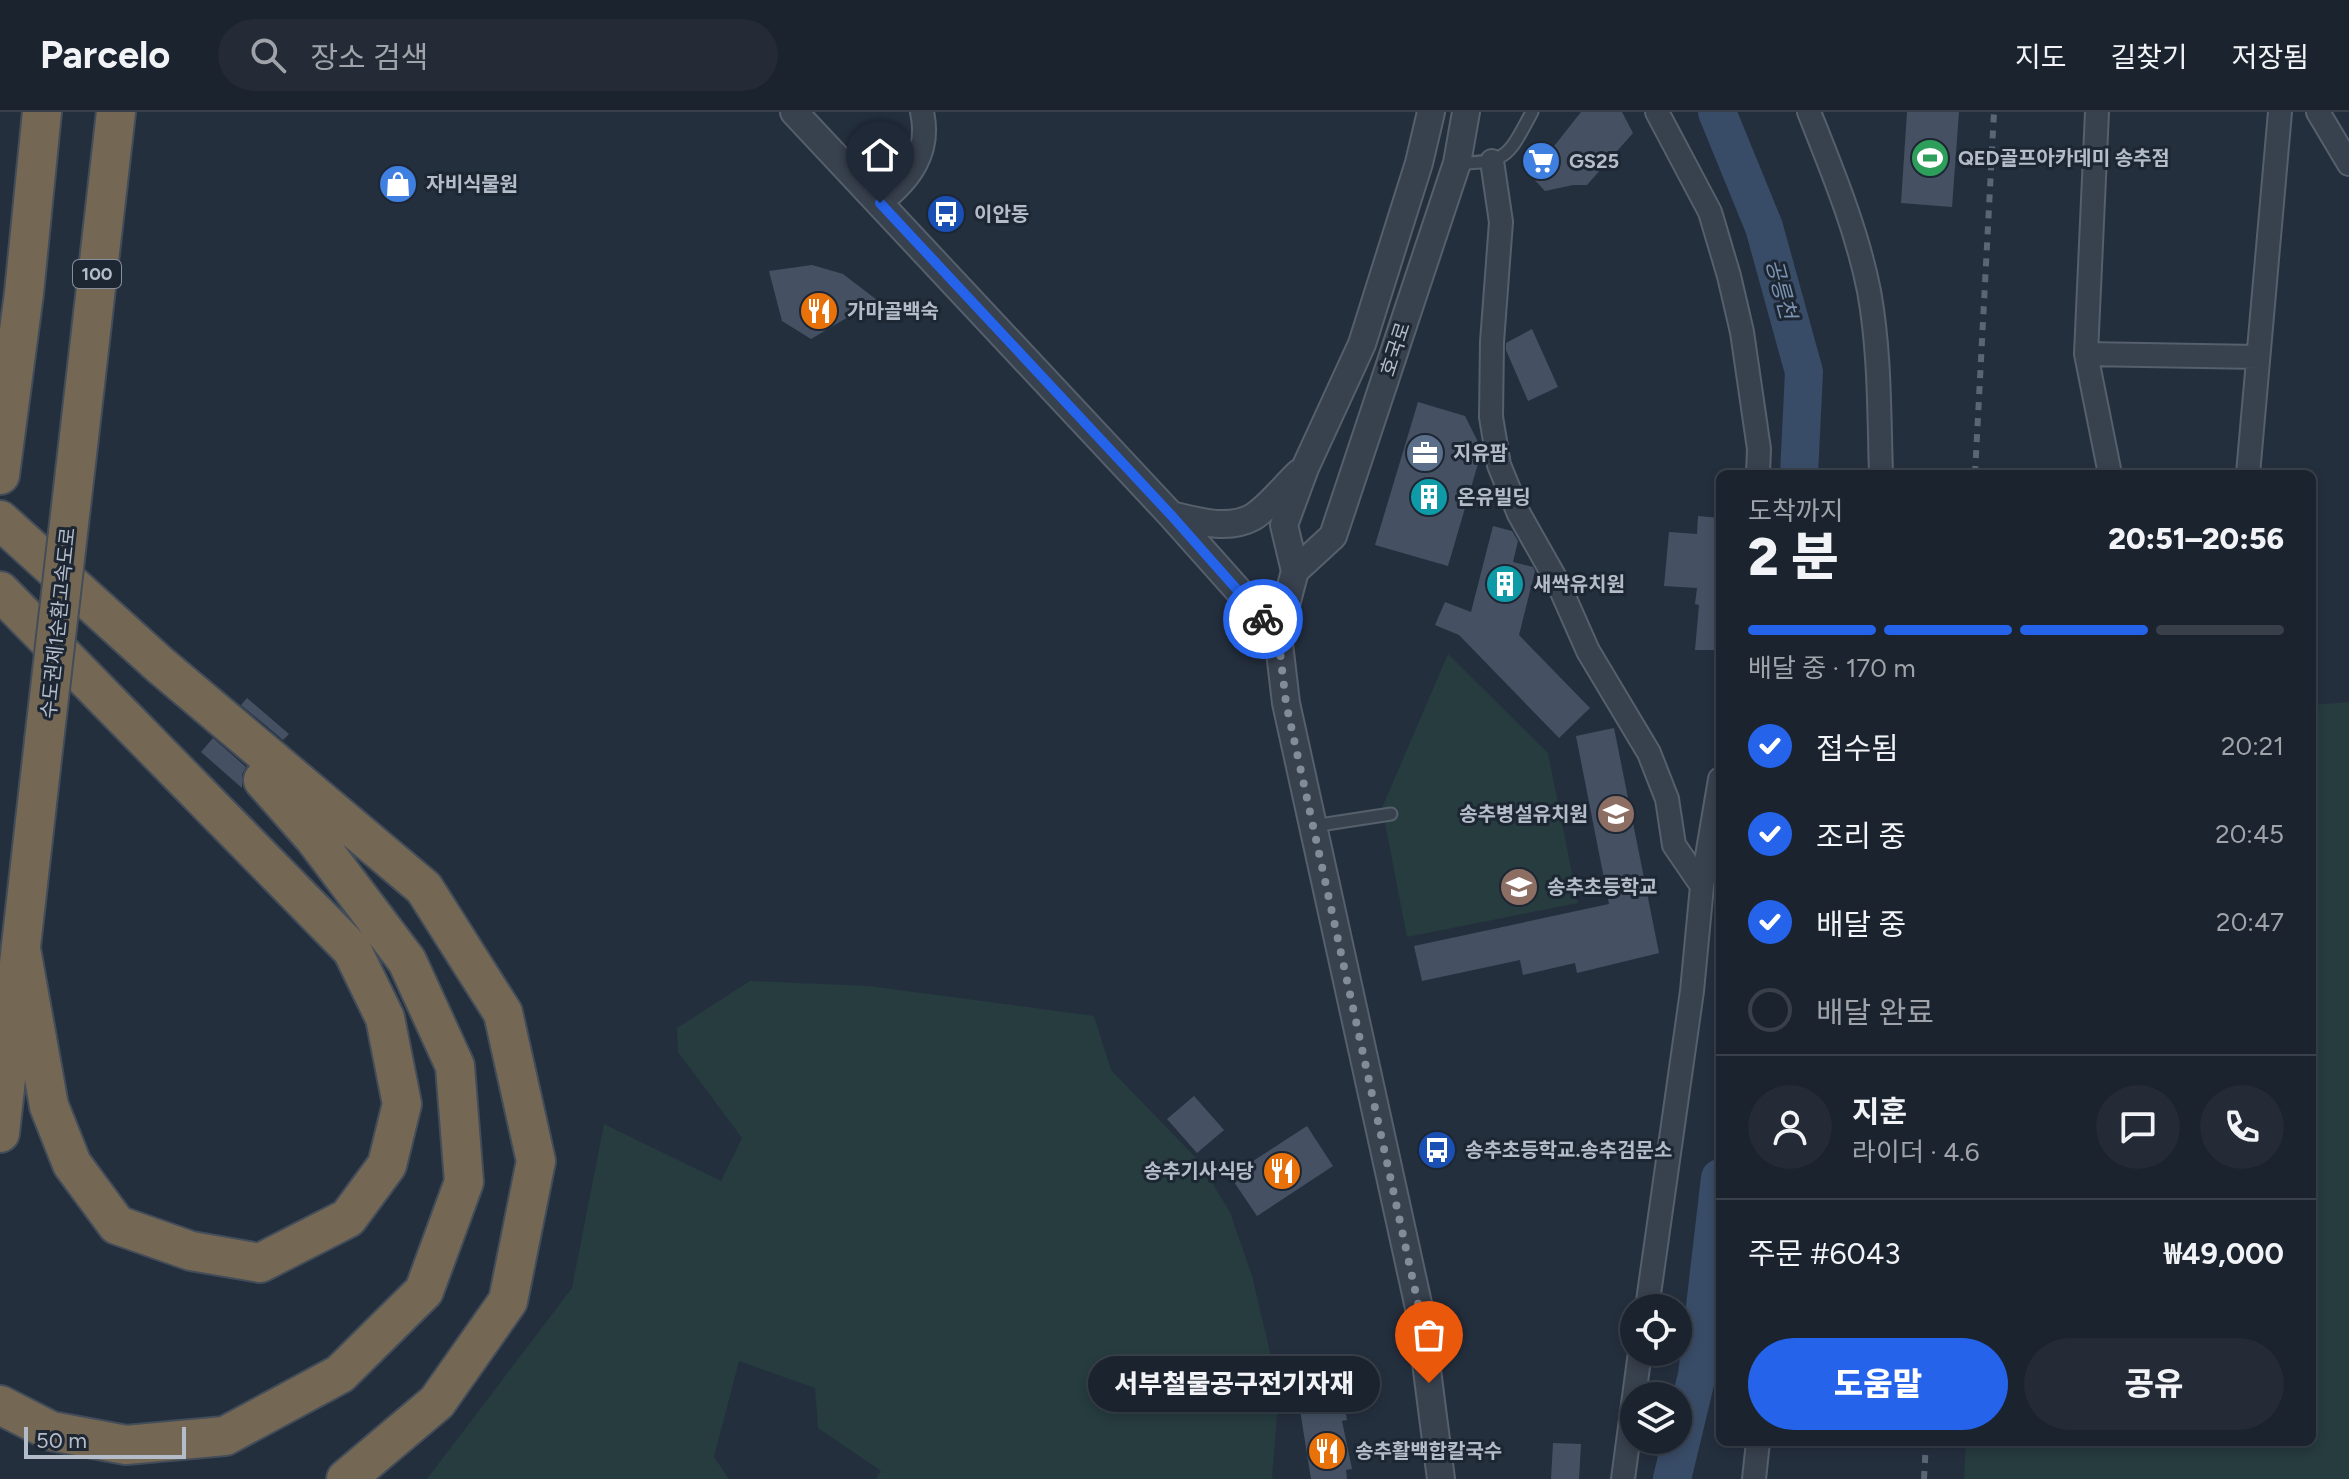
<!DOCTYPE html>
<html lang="ko">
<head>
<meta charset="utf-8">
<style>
	:root { --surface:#1b232e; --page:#242b36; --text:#f1f3f6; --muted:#a0a4aa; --line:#39404a; --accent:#2563eb }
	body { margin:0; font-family:Figtree,"Noto Sans KR",sans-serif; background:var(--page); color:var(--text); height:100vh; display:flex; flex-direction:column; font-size:30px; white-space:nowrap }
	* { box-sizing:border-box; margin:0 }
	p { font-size:26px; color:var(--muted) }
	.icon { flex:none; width:44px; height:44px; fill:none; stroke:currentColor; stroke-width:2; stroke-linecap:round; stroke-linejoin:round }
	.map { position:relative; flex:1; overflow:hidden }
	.drawer { position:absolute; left:1716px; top:358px; width:600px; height:976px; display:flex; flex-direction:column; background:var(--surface); border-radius:12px; box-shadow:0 4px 12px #0003,0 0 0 2px var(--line) }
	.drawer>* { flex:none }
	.tools { position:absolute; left:1620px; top:1182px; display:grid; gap:16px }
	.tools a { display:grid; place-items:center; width:72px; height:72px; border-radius:50%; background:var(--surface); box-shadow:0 4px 12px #0003,0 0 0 2px var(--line); font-size:40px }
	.scale { position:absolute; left:24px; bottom:20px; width:162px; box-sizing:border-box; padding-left:8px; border:4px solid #b4bcc9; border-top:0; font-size:22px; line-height:28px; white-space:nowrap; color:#b4bcc9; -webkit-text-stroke:6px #1d2633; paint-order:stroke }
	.pin { position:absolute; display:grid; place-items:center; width:68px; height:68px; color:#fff; margin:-82px -34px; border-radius:50% 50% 50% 0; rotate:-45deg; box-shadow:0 0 8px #0007 }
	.pin .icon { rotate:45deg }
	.courier { position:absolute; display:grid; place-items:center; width:80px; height:80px; margin:-40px; border:6px solid #2563eb; border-radius:50%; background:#fff; color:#222; box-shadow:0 2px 10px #0007 }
	.bubble { position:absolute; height:56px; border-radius:28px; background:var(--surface); box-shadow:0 4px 12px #0003,0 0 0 2px var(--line); font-size:26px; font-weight:800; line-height:56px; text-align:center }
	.overview em { font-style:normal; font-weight:800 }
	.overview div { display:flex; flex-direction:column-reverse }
	.overview { display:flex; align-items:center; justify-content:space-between; height:136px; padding:0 32px }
	h1 { font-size:52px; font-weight:800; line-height:60px }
	.bar { display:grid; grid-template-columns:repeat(4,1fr); gap:12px 8px; align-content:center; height:96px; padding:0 32px }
	.bar i { height:10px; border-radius:6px; background:var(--line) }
	.bar .current { background:var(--accent) }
	.bar p { grid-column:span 4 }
	.line { display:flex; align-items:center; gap:20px; padding:0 32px; border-top:2px solid var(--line) }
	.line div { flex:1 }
	.round { display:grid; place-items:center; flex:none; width:84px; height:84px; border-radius:42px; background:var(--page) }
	ol { padding:0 32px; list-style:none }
	li { display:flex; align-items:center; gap:24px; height:88px }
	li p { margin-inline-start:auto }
	li .icon { padding:8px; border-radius:50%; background:var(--accent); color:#fff; stroke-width:4 }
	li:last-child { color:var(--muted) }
	li i { width:44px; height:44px; border:4px solid var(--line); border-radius:50% }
	.action { display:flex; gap:16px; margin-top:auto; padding:16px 32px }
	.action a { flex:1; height:92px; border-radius:48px; background:var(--accent); color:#fff; font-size:32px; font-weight:800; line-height:92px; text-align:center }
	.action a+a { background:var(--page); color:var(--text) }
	header { display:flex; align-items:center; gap:48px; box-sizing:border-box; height:112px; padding:0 40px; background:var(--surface); border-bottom:2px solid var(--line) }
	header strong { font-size:38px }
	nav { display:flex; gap:44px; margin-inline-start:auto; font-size:28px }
	.search { width:560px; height:72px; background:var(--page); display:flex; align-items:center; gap:20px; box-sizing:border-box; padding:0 28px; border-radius:44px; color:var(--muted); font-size:30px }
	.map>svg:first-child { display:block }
	.green { fill:#263c3f }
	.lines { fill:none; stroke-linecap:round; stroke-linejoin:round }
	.river { stroke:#394c67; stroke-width:38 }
	.building { fill:#455162 }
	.service-casing { stroke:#565f6c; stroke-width:15 }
	.minor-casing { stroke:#565f6c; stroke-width:26 }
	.tertiary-casing { stroke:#565f6c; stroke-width:30 }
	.motorway-casing { stroke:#434c59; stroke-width:42 }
	.service { stroke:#38414e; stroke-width:11 }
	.minor { stroke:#38414e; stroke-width:22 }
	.tertiary { stroke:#38414e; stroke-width:26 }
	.motorway { stroke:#746855; stroke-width:38 }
	.rail { stroke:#5a6575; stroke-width:6; stroke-dasharray:8 8; stroke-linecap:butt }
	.motorway-bridge-casing { stroke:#434c59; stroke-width:42; stroke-linecap:butt }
	.motorway-bridge { stroke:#746855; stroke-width:38 }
	.done { stroke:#828b98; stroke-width:8; stroke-dasharray:0 14.4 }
	.route { stroke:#2563eb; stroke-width:10 }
	.labels { text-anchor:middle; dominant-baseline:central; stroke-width:6; stroke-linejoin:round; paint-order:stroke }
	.shield { fill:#1d2633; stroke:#878f9c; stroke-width:2 }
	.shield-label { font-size:18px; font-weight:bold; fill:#b4bcc9 }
	.poi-label { font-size:20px; font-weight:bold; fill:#b4bcc9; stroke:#1d2633; text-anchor:start }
	.street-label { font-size:20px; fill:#b4bcc9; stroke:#1d2633 }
	.water-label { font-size:22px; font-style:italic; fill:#7c92b1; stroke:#1d2633 }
</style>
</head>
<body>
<header>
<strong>Parcelo</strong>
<div class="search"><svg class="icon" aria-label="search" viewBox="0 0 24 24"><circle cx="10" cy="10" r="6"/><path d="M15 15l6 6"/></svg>장소 검색</div>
<nav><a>지도</a><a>길찾기</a><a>저장됨</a></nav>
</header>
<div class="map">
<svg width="2349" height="1367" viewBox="0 0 2349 1367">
	<rect width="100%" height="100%" fill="#242f3e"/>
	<path class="green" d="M 1448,542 L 1548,641 L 1578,791 L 1407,825 L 1382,696 Z
		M 2349,590 L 2349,1367 L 1964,1367 L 1966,1330 L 2312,1330 L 2312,593 Z
		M 750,869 L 869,874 L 1094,904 L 1111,958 L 1198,1048 L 1230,1100 L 1252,1164 L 1279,1278 L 1272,1367 L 876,1367 L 881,1359 L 818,1316 L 815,1276 L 739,1249 L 714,1345 L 729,1367 L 427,1367 L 572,1176 L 604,1012 L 721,1069 L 742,1026 L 678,940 L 677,916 Z"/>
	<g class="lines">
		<path class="river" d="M 1717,0 L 1764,115 L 1804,260 L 1799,362
			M 1672,1367 L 1697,1263 L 1720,1066"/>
	</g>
	<path class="building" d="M 1581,0 L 1622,0 L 1633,21 L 1587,73 L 1573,73 L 1545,79 L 1530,63 L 1531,53 L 1538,43 L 1551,38 Z
		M 1907,0 L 1959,0 L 1952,95 L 1901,91 Z
		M 812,153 L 843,162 L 877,188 L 811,227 L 782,209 L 769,159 Z
		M 1532,217 L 1558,275 L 1528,289 L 1506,238 L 1506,231 Z
		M 1418,290 L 1465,304 L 1482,338 L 1448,454 L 1375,433 Z
		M 1698,404 L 1720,406 L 1720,538 L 1695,538 L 1699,493 L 1695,492 L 1697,476 L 1664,474 L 1669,420 L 1697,422 Z
		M 1493,414 L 1512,419 L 1518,429 L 1513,450 L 1533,455 L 1535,459 L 1519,523 L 1590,596 L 1559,626 L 1459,523 L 1435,513 L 1445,490 L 1471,500 Z
		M 247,586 L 289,622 L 283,628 L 241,593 Z
		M 1614,616 L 1659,841 L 1577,861 L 1575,851 L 1523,863 L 1520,848 L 1422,869 L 1414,834 L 1609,792 L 1576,624 Z
		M 213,626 L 246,655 L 242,662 L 242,676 L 201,640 Z
		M 1194,984 L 1224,1018 L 1197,1041 L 1167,1007 Z
		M 1307,1014 L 1333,1054 L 1257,1104 L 1230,1064 Z
		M 1339,1265 L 1347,1308 L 1342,1309 L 1352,1357 L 1346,1358 L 1347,1367 L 1311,1367 L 1296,1273 Z
		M 1553,1331 L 1581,1332 L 1579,1367 L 1551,1367 Z"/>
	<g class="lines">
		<defs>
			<path id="service" d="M 1458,51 C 1509,51 1509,42 1532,0
				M 1313,714 L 1391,702"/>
			<path id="minor" d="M 1657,0 L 1710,100 L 1729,164 L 1742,220 L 1759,337 L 1758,362
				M 1809,0 C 1832,58 1857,118 1869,179 C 1880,239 1879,301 1881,362
				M 2097,0 L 2086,242 L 2258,245
				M 2318,0 L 2349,52
				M 1492,49 L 1501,110 L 1492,230 L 1491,305 L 1499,353 L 1519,402 L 1558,471 L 1588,539 L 1649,641 L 1667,687 L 1674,733 L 1702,774
				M 880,91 C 910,68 931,40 922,0
				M 2086,242 L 2110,362
				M 2248,362 L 2280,0
				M 1647,1196 L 1692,879 L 1702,774 L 1720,667
				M 1623,1367 L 1640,1240
				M 1754,1367 L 1758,1330"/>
			<path id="tertiary" d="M 794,0 L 1171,403 L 1278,523
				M 1431,0 L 1419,51 L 1362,232 L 1305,356 L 1284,413 L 1295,459 L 1278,523 L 1286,591 L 1419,1196 L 1441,1367
				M 1171,403 C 1196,409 1228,419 1253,405 C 1269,395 1285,374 1299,361
				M 1295,459 L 1333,424 L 1457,51 L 1466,0"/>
			<path id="motorway" d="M 79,325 L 116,0
				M 0,363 L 24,181 L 42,0
				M 0,408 L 160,553 L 424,776 L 503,901 L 536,1049 L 508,1189 L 437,1290 L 346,1367
				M 0,479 L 352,838 L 385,906 L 402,992 L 387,1053 L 348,1106 L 260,1151 L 191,1139 L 117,1113 L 72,1052 L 49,994 L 21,837
				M 0,1021 L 44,629
				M 0,1293 L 51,1319 L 126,1333 L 225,1324 L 340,1262 L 424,1179 L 464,1070 L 455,954 L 407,849 L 315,727 L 263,668"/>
		</defs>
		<use href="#service" class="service-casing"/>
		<use href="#minor" class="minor-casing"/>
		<use href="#tertiary" class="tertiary-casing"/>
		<use href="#motorway" class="motorway-casing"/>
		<use href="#service" class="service"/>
		<use href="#minor" class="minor"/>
		<use href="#tertiary" class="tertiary"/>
		<use href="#motorway" class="motorway"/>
		<path class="rail" d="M 1975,362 L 1994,0
			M 1924,1367 L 1926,1330"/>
		<defs>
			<path id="motorway-bridge" d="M 44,629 L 79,325"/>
		</defs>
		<use href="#motorway-bridge" class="motorway-bridge-casing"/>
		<use href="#motorway-bridge" class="motorway-bridge"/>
	</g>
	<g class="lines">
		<path class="done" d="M 1263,507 L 1278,523 L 1286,591 L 1419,1196 L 1429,1271"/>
		<path class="route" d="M 880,91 L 1171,403 L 1263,507"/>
	</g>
	<defs>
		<symbol id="stadium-disc" viewBox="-11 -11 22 22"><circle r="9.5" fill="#2e9e5b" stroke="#1d2633"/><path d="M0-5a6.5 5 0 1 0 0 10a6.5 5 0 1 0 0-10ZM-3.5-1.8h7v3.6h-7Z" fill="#fff"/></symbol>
		<symbol id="supermarket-disc" viewBox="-11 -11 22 22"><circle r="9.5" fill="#3f7fe0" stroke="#1d2633"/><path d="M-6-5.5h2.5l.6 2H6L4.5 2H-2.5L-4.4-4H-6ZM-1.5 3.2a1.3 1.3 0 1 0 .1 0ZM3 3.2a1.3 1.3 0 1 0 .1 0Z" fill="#fff"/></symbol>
		<symbol id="shop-disc" viewBox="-11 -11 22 22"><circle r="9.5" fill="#3f7fe0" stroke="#1d2633"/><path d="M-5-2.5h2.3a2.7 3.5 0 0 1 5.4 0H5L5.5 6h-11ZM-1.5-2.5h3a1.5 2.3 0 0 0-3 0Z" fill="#fff"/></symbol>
		<symbol id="bus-disc" viewBox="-11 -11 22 22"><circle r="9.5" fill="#1a4fb4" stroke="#1d2633"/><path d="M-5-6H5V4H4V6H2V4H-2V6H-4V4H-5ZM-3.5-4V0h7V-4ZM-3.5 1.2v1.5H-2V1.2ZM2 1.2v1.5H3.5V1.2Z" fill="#fff"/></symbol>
		<symbol id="restaurant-disc" viewBox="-11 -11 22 22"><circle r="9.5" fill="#e8710a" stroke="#1d2633"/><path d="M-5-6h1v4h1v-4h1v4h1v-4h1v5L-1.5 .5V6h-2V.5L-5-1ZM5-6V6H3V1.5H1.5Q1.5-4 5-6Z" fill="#fff"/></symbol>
		<symbol id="office-disc" viewBox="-11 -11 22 22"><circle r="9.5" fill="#5c6f8a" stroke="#1d2633"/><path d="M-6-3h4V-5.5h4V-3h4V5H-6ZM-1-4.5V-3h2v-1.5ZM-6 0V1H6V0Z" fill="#fff"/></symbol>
		<symbol id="building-disc" viewBox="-11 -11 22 22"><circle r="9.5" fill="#0f9aa8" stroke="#1d2633"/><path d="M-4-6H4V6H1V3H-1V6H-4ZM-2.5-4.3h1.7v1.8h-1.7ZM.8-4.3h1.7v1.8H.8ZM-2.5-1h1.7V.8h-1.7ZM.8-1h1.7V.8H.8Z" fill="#fff"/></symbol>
		<symbol id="school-disc" viewBox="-11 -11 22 22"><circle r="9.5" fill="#8d6e63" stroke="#1d2633"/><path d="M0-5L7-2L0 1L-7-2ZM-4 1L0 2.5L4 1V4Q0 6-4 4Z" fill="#fff"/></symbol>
	</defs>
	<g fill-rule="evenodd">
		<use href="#stadium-disc" x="1908" y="24" width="44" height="44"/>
		<use href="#supermarket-disc" x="1519" y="27" width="44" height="44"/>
		<use href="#shop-disc" x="376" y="50" width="44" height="44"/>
		<use href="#bus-disc" x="924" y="80" width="44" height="44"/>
		<use href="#restaurant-disc" x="797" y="177" width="44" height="44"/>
		<use href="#office-disc" x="1403" y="319" width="44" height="44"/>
		<use href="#building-disc" x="1407" y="363" width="44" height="44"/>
		<use href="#building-disc" x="1483" y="450" width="44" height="44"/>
		<use href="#school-disc" x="1594" y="680" width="44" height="44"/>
		<use href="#school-disc" x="1497" y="753" width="44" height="44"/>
		<use href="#bus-disc" x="1415" y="1016" width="44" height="44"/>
		<use href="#restaurant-disc" x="1260" y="1037" width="44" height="44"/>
		<use href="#restaurant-disc" x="1305" y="1317" width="44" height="44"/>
	</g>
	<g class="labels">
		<rect class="shield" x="73" y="148" width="48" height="28" rx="6"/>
		<g class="shield-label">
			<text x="97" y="162">100</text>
		</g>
		<g class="poi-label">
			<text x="1958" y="46">QED골프아카데미 송추점</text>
			<text x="1569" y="49">GS25</text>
			<text x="426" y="72">자비식물원</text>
			<text x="974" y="102">이안동</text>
			<text x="847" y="199">가마골백숙</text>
			<text x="1453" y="341">지유팜</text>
			<text x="1457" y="385">온유빌딩</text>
			<text x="1533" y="472">새싹유치원</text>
			<text x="1588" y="702" text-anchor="end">송추병설유치원</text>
			<text x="1547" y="775">송추초등학교</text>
			<text x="1465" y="1038">송추초등학교.송추검문소</text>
			<text x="1254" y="1059" text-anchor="end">송추기사식당</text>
			<text x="1355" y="1339">송추활백합칼국수</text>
		</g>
		<g class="street-label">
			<text transform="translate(1395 237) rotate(-72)">호국로</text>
			<text transform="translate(58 511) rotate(-84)">수도권제1순환고속도로</text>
		</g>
		<g class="water-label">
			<text transform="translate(1781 177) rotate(75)">공릉천</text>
		</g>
	</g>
</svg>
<div class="tools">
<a><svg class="icon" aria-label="locate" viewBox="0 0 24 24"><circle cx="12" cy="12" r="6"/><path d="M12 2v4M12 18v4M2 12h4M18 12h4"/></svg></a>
<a><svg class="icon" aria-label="layers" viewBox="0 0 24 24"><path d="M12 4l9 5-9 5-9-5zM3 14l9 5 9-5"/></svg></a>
</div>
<div class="scale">50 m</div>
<div class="pin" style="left:1429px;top:1271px;background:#ea580c"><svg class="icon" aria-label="bag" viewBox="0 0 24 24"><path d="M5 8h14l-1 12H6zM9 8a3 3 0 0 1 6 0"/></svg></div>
<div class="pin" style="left:880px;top:91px;background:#1f2937"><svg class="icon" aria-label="home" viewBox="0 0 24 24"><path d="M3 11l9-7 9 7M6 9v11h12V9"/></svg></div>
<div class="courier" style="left:1263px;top:507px"><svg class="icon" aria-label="bike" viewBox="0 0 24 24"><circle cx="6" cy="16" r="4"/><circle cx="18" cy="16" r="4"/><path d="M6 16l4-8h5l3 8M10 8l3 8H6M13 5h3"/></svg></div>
<div class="bubble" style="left:1088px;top:1244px;width:292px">서부철물공구전기자재</div>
<section class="drawer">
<div class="overview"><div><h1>2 분</h1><p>도착까지</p></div><em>20:51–20:56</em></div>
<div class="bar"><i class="current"></i><i class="current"></i><i class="current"></i><i></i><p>배달 중 · 170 m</p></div>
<ol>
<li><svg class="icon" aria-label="check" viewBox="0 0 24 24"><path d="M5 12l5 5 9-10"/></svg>접수됨<p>20:21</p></li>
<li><svg class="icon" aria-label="check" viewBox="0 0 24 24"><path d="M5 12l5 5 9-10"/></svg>조리 중<p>20:45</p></li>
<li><svg class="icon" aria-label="check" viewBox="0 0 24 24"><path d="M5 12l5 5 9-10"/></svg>배달 중<p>20:47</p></li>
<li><i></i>배달 완료</li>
</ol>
<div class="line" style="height:144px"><a class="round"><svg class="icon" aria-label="person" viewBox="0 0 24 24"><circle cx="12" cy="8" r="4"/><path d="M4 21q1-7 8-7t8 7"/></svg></a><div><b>지훈</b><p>라이더 · 4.6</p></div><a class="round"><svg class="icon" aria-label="chat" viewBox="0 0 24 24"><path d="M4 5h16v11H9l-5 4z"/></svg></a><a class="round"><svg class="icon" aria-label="phone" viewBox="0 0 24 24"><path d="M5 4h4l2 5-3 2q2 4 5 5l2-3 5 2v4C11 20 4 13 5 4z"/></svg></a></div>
<div class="line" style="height:104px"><div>주문 #6043</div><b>₩49,000</b></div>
<div class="action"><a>도움말</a><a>공유</a></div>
</section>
</div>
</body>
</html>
